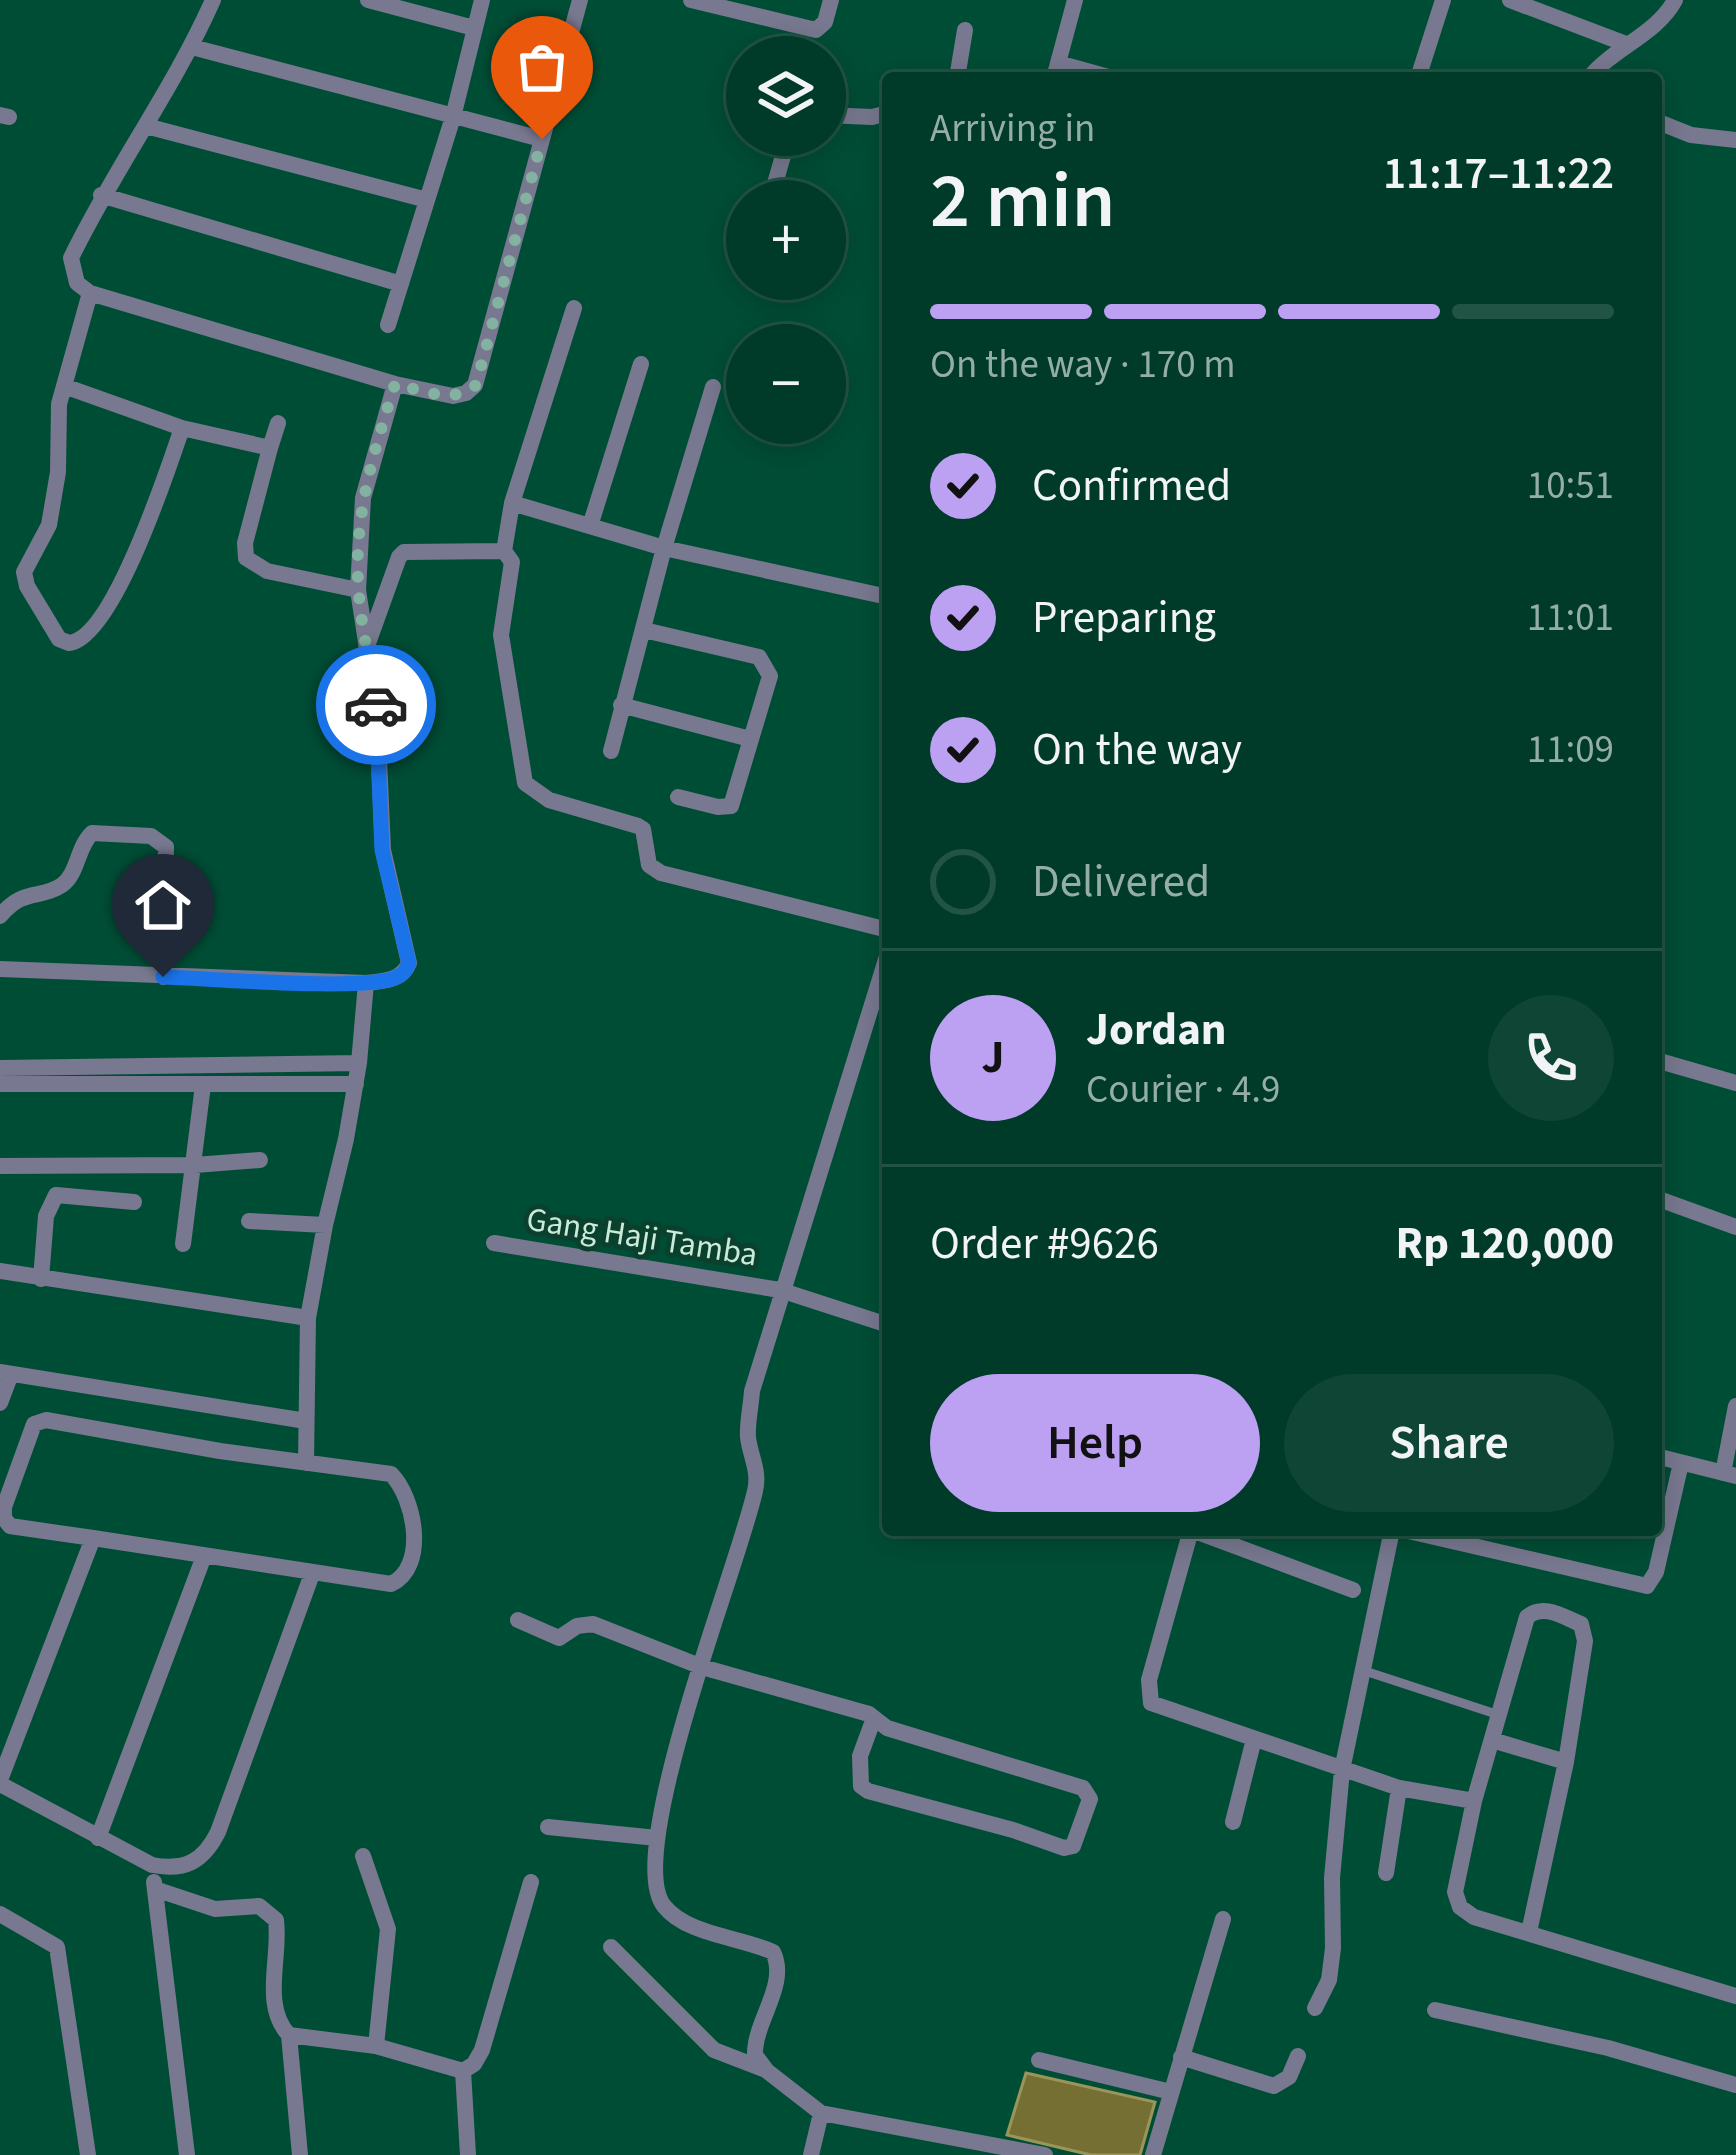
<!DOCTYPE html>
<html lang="en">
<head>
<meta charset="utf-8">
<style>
	:root { --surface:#003a28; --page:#0e4534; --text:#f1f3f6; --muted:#95ada8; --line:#225445; --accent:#bca0f2 }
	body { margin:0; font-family:"Source Sans 3",sans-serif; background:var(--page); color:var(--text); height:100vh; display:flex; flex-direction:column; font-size:45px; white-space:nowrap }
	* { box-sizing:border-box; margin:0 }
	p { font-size:39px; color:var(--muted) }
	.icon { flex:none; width:66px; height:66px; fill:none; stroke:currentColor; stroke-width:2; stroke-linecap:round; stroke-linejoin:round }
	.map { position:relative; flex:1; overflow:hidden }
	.sheet { position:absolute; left:882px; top:72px; width:780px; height:1464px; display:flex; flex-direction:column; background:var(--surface); border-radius:12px; box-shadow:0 6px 30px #0003,0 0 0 3px var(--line) }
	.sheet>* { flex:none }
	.buttons { position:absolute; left:726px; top:36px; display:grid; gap:24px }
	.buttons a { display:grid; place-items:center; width:120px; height:120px; border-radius:50%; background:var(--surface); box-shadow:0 6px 30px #0003,0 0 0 3px var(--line); font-size:60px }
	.pin { position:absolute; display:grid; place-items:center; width:102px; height:102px; color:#fff; margin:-123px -51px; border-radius:50% 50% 50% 0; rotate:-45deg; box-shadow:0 0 12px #0007 }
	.pin .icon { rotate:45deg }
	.courier { position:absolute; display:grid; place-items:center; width:120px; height:120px; margin:-60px; border:9px solid #1a73e8; border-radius:50%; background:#fff; color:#222; box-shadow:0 3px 15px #0007 }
	.headline em { font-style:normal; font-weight:600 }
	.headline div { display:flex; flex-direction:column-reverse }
	.headline { display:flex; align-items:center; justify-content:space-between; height:204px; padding:0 48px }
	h1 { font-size:78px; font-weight:600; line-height:90px }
	.bar { display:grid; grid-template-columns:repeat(4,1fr); gap:18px 12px; align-content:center; height:144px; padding:0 48px }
	.bar i { height:15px; border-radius:9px; background:var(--line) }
	.bar .current { background:var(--accent) }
	.bar p { grid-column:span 4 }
	.line { display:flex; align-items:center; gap:30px; padding:0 48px; border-top:3px solid var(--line) }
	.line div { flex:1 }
	.round { display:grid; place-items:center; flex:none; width:126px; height:126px; border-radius:63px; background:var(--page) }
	ol { padding:0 48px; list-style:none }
	li { display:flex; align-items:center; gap:36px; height:132px }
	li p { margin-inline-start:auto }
	li .icon { padding:12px; border-radius:50%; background:var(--accent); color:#111; stroke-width:4 }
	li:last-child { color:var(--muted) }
	li i { width:66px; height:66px; border:6px solid var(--line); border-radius:50% }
	.primary-button { display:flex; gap:24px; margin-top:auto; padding:24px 48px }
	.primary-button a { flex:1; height:138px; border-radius:72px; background:var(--accent); color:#111; font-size:48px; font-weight:600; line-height:138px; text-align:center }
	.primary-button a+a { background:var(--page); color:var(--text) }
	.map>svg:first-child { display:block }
	.building { fill:#756f34; stroke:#9a9559; stroke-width:3 }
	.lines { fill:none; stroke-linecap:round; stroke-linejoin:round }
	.lane { stroke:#787890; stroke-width:9 }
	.street { stroke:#787890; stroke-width:16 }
	.done { stroke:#83b3a0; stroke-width:12; stroke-dasharray:0 21.6 }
	.route { stroke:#1a73e8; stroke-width:15 }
	.labels { text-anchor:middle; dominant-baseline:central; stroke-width:10; stroke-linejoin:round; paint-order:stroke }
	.street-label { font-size:33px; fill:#caeada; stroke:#0a402d }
</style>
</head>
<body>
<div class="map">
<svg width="1736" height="2155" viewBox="0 0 1736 2155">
	<rect width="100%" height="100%" fill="#004d35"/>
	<path class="building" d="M 1026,2073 L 1155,2102 L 1140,2155 L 1091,2155 L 1007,2135 Z"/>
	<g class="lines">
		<path class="lane" d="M 1365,1671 L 1499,1715"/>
		<path class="street" d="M 213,0 C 173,90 114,169 71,258 L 77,283 L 90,293 L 395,384 L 453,396 L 466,393 L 475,385 L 580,0
			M 368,0 L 474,28
			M 691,0 L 816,30 L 825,22 L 831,0
			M 1510,0 L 1626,44
			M 192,47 L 541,139
			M 1058,63 L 1112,78
			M 957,78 L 965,30
			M 1054,78 L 1075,0
			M 1418,78 L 1443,0
			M 1589,78 C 1613,48 1657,34 1675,0
			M 0,115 L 9,117
			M 825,115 L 872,117 L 888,113
			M 1656,121 L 1691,135 L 1736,140
			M 146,126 L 427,200
			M 101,195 L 401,284
			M 770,201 L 789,135
			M 90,293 L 59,404 L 58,472 L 49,525 L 24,572 L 27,586 L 59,639 L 69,643 C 113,638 168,469 182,428
			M 574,308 L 512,503 L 504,551 L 512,562 L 501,635 L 525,783 L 549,800 L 638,826 L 643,829 L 649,865 L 661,873 L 888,930
			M 388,325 L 453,117 L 482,0
			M 64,386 L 182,428 L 270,448 L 245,543 L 246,558 L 267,571 L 358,590
			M 270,448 L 278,423
			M 512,503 L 664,548 L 888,597
			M 590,526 L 641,364
			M 644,630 L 759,657 L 770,676 L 731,806 L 718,807 L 678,797
			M 367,646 L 399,557 L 404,552 L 504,551
			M 621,705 L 750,739
			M 611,751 L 664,548 L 713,387
			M 0,916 C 24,887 40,900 62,885 C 78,874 77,847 92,833 L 151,836 L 166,847 L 163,977
			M 888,953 L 752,1391 C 751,1406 747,1423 748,1437 C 750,1456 760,1471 755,1491 C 739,1565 623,1853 664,1906 C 687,1935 740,1937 773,1952 C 789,1985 754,2021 755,2055 L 767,2071 L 821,2113 L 1045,2155
			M 0,969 L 366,983 C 383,981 402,981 409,963 L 383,850 L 377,714 L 358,590 L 363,498 L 395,384
			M 1656,1060 L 1736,1083
			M 0,1068 L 359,1063
			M 0,1084 L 356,1084
			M 0,1166 L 195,1165 L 260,1160
			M 1656,1198 L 1736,1227
			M 249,1221 L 325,1225
			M 494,1243 L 780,1290 L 888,1325
			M 183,1244 L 203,1085
			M 0,1271 L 308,1318
			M 41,1279 L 46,1216 L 56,1195 L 134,1202
			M 0,1372 L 306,1421
			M 0,1403 L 11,1374
			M 1656,1456 L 1736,1476
			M 306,1463 L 308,1318 L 325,1225 L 346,1139 L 359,1063 L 366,983
			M 1723,1473 L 1736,1406
			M 1191,1530 L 1149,1680 L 1151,1703 L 1399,1788 L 1474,1801
			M 1192,1530 L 1353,1590
			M 1404,1530 L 1647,1586 L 1656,1572 L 1681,1463
			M 518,1620 L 559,1638 L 577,1626 L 593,1624 L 702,1667 L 869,1714 L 887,1728 L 1083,1788 L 1090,1799 L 1073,1846 L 1064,1848 L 1013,1830 L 868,1791 L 861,1786 L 860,1756 L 874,1718
			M 1492,1740 L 1566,1762
			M 0,1780 L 93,1538 L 10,1526 L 4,1518 L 4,1507 L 34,1424 L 46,1420 L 220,1451 L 391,1474 C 415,1498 428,1567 391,1584 L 93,1538
			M 0,1784 L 152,1865 C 185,1871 203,1862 218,1832 L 312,1574
			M 1233,1822 L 1254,1739
			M 548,1827 L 657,1838
			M 98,1838 L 204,1556
			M 363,1856 L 388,1929 L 376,2046
			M 1386,1873 L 1399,1788
			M 154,1882 L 187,2155
			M 155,1889 L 215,1909 L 259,1906 L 276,1920 C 281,1957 261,2005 289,2035 L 300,2155
			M 0,1914 L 57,1947 L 88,2155
			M 1529,1932 L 1566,1762 L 1585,1641 L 1581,1624 C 1563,1617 1544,1603 1527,1617 L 1474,1801 L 1455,1892 L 1460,1907 L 1474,1917 L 1736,1996
			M 611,1947 L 714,2050 L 766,2070
			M 1315,2008 L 1329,1980 L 1333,1948 L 1332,1878 L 1342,1770 L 1392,1530
			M 1435,2010 L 1608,2048 L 1736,2085
			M 289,2035 L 376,2046 L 463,2071 L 468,2155
			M 1181,2057 L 1274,2086 L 1289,2077 L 1298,2056
			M 1039,2060 L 1171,2092
			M 463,2071 L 474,2064 L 482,2050 L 531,1882
			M 811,2155 L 821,2113
			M 1153,2155 L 1223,1919"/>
	</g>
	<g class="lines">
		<path class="done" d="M 376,705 C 371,668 362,632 359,595 C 352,521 373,454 395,384 C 422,390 453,405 476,385 L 542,139"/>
		<path class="route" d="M 163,977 C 206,978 368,992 397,977 C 405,973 405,971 409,963 L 382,850 L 376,705"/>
	</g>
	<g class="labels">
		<g class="street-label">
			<text transform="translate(642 1237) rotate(9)">Gang Haji Tamba</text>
		</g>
	</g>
</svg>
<div class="buttons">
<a><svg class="icon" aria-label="layers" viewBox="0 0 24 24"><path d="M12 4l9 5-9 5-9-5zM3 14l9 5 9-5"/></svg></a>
<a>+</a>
<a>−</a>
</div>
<div class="pin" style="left:542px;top:139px;background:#ea580c"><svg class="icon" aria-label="bag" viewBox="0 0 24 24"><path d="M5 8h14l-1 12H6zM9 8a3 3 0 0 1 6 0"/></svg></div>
<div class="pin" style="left:163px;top:977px;background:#1f2937"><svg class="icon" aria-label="home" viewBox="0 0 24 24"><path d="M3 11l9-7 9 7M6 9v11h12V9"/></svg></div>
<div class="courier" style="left:376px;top:705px"><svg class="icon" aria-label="car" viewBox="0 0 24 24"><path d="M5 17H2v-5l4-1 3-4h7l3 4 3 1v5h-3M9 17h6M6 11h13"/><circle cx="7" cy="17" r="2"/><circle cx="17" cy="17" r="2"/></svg></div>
<section class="sheet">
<div class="headline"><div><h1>2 min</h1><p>Arriving in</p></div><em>11:17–11:22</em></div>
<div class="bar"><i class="current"></i><i class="current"></i><i class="current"></i><i></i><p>On the way · 170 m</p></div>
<ol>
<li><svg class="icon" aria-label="check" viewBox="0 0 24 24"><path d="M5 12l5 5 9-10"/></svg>Confirmed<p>10:51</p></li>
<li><svg class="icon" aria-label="check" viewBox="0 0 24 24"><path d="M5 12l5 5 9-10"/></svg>Preparing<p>11:01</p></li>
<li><svg class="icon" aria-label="check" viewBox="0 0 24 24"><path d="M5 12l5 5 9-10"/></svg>On the way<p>11:09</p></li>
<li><i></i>Delivered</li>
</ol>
<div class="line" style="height:216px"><b class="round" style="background:var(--accent);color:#111">J</b><div><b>Jordan</b><p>Courier · 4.9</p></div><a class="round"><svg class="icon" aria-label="phone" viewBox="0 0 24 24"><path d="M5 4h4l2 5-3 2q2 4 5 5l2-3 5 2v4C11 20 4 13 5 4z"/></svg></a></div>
<div class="line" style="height:156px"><div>Order #9626</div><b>Rp 120,000</b></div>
<div class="primary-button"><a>Help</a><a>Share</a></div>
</section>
</div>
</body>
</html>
